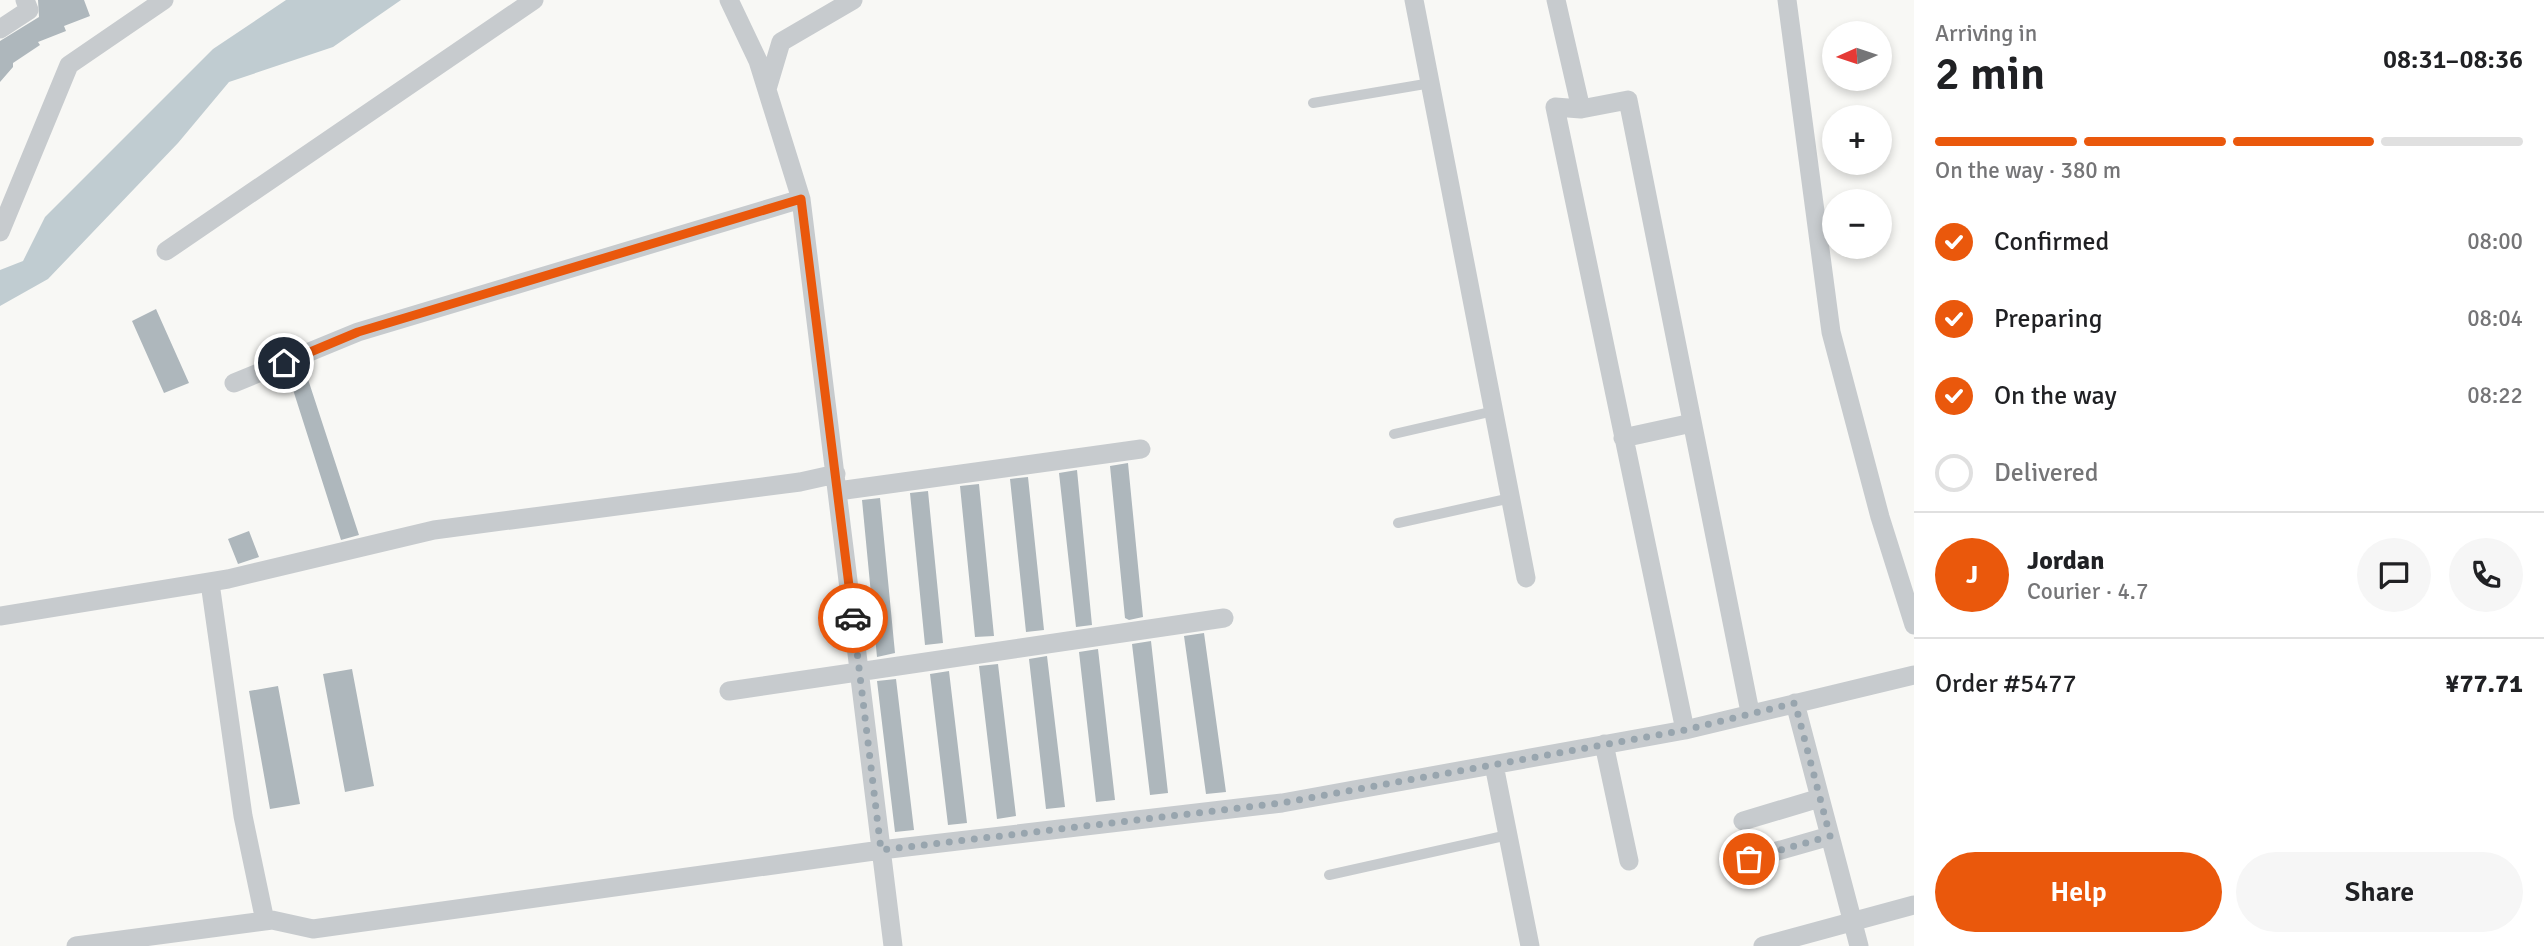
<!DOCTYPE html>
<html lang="en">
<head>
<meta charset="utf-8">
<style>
	:root { --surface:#fff; --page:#f6f6f6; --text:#202124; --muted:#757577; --line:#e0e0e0; --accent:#ea580c }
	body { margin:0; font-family:Signika,sans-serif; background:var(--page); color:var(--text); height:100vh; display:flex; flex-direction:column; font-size:26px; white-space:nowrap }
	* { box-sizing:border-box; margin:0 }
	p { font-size:23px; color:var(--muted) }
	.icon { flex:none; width:38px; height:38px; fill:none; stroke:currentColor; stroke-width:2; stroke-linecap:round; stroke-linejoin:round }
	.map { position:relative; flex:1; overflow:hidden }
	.side { display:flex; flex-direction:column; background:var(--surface); width:630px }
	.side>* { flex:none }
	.needle { width:46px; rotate:267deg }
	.controls { position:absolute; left:1822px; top:21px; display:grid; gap:14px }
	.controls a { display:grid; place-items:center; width:70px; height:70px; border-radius:50%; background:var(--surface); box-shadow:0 4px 10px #0003; font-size:35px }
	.pin { position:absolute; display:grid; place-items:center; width:60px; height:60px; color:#fff; margin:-30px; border:4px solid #fff; border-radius:50%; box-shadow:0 2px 7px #0007 }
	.courier { position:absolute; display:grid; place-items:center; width:70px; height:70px; margin:-35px; border:5px solid #ea580c; border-radius:50%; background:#fff; color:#222; box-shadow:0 2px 9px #0007 }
	.summary em { font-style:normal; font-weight:600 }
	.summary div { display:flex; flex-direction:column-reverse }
	.summary { display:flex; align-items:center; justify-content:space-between; height:119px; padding:0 21px }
	h1 { font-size:46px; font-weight:600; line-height:52px }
	.bar { display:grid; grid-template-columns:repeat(4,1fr); gap:10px 7px; align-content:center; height:84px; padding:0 21px }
	.bar i { height:9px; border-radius:5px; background:var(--line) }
	.bar .current { background:var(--accent) }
	.bar p { grid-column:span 4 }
	.line { display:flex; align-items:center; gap:18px; padding:0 21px; border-top:2px solid var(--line) }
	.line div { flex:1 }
	.round { display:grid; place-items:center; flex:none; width:74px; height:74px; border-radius:37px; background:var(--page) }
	ol { padding:0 21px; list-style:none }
	li { display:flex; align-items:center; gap:21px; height:77px }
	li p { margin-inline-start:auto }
	li .icon { padding:7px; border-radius:50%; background:var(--accent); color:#fff; stroke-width:4 }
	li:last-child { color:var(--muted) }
	li i { width:38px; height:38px; border:4px solid var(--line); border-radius:50% }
	.cta { display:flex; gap:14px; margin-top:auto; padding:14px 21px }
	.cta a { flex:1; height:80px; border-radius:42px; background:var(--accent); color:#fff; font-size:28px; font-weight:600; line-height:80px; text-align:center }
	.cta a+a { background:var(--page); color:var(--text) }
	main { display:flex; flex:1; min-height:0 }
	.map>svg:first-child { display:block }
	.water { fill:#c0ccd1 }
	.building { fill:#aeb7bc }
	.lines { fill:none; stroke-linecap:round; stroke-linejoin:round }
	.lane { stroke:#c7cbce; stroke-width:10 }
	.street { stroke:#c7cbce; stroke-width:19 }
	.done { stroke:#98a5ae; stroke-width:7; stroke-dasharray:0 12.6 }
	.route { stroke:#ea580c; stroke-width:9 }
</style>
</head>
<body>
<main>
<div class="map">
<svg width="1914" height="946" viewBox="0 0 1914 946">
	<rect width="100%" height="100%" fill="#f8f8f5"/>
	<path class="water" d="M 286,0 L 401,0 L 333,47 L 229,82 L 178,143 L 48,279 L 0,306 L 0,270 L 23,261 L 45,217 L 213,49 Z"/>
	<path class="building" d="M 38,0 L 84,0 L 90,16 L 64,26 L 66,31 L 38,42 L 40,45 L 13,63 L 13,67 L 0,82 L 0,41 L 39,17 Z
		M 156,309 L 189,383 L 164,393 L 132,321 Z
		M 304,367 L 359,535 L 341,540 L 288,374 Z
		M 1128,463 L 1143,617 L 1129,620 L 1125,618 L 1110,466 Z
		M 1077,470 L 1092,625 L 1076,627 L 1059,473 Z
		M 1028,477 L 1044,630 L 1026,632 L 1010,479 Z
		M 979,484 L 994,636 L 975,637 L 960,486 Z
		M 928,491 L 943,643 L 925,645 L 910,493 Z
		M 880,498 L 895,653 L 877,657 L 862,500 Z
		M 249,531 L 259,557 L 238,564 L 228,539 Z
		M 1204,633 L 1226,792 L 1206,794 L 1184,636 Z
		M 1151,641 L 1168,793 L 1150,795 L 1132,644 Z
		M 1098,649 L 1115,800 L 1096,802 L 1079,652 Z
		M 1047,656 L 1065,807 L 1046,809 L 1029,659 Z
		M 998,664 L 1016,816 L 997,819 L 979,666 Z
		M 352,669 L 374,786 L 345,792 L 323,674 Z
		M 949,671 L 967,823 L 948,825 L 930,674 Z
		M 896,679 L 914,830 L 895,832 L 877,681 Z
		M 278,686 L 300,804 L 270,809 L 249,691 Z"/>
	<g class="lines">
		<path class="lane" d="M 1313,103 L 1431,83
			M 1394,434 L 1494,411
			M 1398,523 L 1511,498
			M 1329,875 L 1508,835"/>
		<path class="street" d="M 729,0 L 758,61 L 801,199 L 893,946
			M 1414,0 L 1526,578
			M 1556,0 L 1581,109
			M 1787,0 L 1831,332 L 1880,517 L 1914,625
			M 0,29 L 29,10 L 25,0
			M 767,89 L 781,42 L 853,0
			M 0,232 L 69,65 L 164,0
			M 166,251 L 534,0
			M 234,383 L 358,332 L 801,199
			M 1623,438 L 1692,423
			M 838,491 L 1141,449
			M 210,583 L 243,816 L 265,921
			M 0,616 L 228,579 L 434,530 L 800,482 L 836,474
			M 729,691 L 1224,618
			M 1795,703 L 1859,946
			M 1685,730 L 1555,107 L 1581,109 L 1628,100 L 1750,712
			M 1604,744 L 1629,861
			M 1494,765 L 1530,946
			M 1743,821 L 1820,798
			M 1749,859 L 1830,836
			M 76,946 L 272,920 L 313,929 L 881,850 L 1282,803 L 1685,730 L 1914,675
			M 1763,946 L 1914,905"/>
	</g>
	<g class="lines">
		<path class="done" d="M 853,618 L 881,850 L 1282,803 L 1685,730 L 1795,703 L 1830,836 L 1749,859"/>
		<path class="route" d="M 284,363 L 358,332 L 801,199 L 853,618"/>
	</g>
</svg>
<div class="controls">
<a><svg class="needle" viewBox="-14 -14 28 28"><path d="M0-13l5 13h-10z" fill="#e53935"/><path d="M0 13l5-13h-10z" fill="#757577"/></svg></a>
<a>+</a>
<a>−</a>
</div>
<div class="pin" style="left:1749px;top:859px;background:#ea580c"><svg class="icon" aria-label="bag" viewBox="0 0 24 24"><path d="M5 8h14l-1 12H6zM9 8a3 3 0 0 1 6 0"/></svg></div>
<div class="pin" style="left:284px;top:363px;background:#1f2937"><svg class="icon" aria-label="home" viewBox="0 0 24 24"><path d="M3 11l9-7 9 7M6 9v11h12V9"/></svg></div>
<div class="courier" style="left:853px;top:618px"><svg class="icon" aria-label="car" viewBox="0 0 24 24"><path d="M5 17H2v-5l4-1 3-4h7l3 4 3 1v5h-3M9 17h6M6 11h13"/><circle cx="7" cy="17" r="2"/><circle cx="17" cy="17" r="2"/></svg></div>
</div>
<section class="side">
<div class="summary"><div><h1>2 min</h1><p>Arriving in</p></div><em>08:31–08:36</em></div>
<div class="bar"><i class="current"></i><i class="current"></i><i class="current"></i><i></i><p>On the way · 380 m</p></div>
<ol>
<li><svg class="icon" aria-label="check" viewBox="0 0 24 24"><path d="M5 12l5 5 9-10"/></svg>Confirmed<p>08:00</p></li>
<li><svg class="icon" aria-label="check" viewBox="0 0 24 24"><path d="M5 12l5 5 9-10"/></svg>Preparing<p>08:04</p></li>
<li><svg class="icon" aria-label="check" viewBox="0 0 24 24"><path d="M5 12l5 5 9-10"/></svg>On the way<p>08:22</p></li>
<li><i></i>Delivered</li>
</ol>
<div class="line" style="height:126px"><b class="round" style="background:var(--accent);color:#fff">J</b><div><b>Jordan</b><p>Courier · 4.7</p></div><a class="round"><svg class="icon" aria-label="chat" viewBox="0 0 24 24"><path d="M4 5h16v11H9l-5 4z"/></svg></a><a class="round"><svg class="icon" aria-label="phone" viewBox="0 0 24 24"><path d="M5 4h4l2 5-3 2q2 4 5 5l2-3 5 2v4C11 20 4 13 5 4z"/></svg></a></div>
<div class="line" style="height:91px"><div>Order #5477</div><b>¥77.71</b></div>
<div class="cta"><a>Help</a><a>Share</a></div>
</section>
</main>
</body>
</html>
